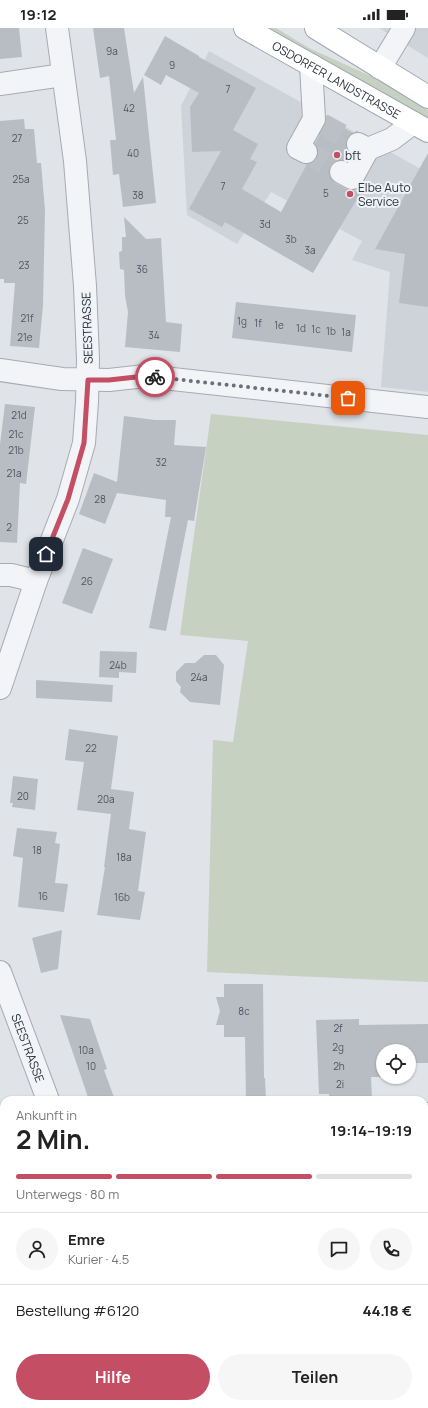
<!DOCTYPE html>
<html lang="de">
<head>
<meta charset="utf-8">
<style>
	:root { --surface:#fff; --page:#f6f6f6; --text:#222; --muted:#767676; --line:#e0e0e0; --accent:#c44e63 }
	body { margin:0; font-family:Manrope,sans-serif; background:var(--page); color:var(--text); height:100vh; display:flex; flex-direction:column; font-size:15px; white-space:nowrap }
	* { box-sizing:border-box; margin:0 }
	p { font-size:13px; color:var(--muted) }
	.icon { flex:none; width:22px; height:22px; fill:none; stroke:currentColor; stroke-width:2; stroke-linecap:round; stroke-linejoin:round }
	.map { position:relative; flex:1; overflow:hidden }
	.side { position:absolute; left:0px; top:1068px; width:428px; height:312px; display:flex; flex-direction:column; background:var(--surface); border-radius:12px 12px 0 0; box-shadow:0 1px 3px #0004 }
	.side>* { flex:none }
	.controls { position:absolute; left:376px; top:1016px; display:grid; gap:8px }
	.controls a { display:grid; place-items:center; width:40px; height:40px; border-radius:50%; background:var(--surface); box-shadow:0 1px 3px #0004; font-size:20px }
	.pin { position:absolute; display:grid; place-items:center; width:34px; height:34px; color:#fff; margin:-17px; border-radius:8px; box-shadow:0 2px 6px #0006 }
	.courier { position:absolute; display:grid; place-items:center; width:40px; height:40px; margin:-20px; border:3px solid #c44e63; border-radius:50%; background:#fff; color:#222; box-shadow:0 1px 5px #0007 }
	.overview em { font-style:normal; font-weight:700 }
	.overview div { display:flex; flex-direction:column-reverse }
	.overview { display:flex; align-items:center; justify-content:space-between; height:68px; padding:0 16px }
	h1 { font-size:26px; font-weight:700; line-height:30px }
	.bar { display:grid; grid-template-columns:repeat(4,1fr); gap:6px 4px; align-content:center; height:48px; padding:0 16px }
	.bar i { height:5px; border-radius:3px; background:var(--line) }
	.bar .current { background:var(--accent) }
	.bar p { grid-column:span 4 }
	.line { display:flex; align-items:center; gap:10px; padding:0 16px; border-top:1px solid var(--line) }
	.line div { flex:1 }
	.round { display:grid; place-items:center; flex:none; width:42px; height:42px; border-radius:21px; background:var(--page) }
	.action { display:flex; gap:8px; margin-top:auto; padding:8px 16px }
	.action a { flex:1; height:46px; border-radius:24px; background:var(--accent); color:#fff; font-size:16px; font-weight:700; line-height:46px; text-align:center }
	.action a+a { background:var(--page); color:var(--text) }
	.status { display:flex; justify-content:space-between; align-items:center; height:28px; padding:0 20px; background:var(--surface); direction:ltr }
	.status svg { height:11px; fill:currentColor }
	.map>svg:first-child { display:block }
	.built { fill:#ced3da }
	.green { fill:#c6d1c2 }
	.building { fill:#b8bdc4 }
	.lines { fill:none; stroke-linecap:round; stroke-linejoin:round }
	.minor-tunnel { stroke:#bcc0c6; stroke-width:22; stroke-dasharray:22 11; stroke-linecap:butt }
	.minor-casing { stroke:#a6aab2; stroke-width:24 }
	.major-casing { stroke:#a0a8b3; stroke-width:24 }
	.minor { stroke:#f3f4f7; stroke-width:22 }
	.major { stroke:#fff; stroke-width:22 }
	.done { stroke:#6a707a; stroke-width:4; stroke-dasharray:0 7.2 }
	.route { stroke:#c44e63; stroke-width:5 }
	.poi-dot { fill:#c44e63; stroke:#eff2f6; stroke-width:1.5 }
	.labels { text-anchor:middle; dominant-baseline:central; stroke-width:4; stroke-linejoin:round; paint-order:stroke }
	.number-label { font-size:10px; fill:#4e5560 }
	.street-label { font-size:12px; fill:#2a323e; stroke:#eff2f6 }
	.poi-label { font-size:12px; fill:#2a323e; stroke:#eff2f6; text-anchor:start }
</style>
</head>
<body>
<div class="status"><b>19:12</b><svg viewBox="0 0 49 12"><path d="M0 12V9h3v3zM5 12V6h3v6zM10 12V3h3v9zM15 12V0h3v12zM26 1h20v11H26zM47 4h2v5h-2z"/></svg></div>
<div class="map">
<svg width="428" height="1380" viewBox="0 0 428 1380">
	<rect width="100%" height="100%" fill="#e0e3e8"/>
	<path class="built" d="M 379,0 L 428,0 L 428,30 Z
		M 209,23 L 428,145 L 428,364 L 381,359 L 390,244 L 352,232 L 362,213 L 271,164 L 237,216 L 187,187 L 181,78 Z"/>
	<path class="green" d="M 266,0 L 276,0 L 309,20 L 377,51 L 428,82 L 428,92 Z
		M 211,386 L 428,407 L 428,954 L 207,944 L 213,712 L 233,714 L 248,613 L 180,607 Z"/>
	<path class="building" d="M 0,0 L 19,0 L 22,29 L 0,31 Z
		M 93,0 L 124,0 L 134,65 L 143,49 L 156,175 L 123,179 L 119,146 L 113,147 L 110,112 L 116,112 L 109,48 L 100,50 Z
		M 165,8 L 199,28 L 199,29 L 256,60 L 233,102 L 258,116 L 250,131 L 257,134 L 242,161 L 281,184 L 307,136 L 313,134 L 317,129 L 318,123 L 315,116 L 325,97 L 326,90 L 353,105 L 347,111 L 346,117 L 347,123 L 351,126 L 347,133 L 340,132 L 334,134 L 330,138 L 329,145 L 331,151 L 335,155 L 346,161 L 354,162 L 360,166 L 313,245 L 225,194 L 222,199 L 189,181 L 221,123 L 192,124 L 190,79 L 199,65 L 166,47 L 161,57 L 144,47 Z
		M 24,91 L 25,101 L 34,101 L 37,135 L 41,135 L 45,182 L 43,277 L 39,320 L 10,318 L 15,255 L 4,255 L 4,251 L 0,251 L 0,93 Z
		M 428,125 L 428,279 L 399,275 L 405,226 L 375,221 Z
		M 124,189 L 146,211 L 161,210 L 166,294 L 182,296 L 180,324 L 125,319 L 128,284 L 125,268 L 124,242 L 120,241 L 119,224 L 122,223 L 122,209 L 126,209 Z
		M 236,274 L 356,287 L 352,324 L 232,310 Z
		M 5,376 L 35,379 L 26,456 L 20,455 L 17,515 L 0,514 L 0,416 Z
		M 124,388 L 155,392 L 176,392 L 174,417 L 206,419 L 194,493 L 188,492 L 166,603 L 149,600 L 171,489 L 165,489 L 166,472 L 117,465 L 105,496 L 79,486 L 94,445 L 117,454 Z
		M 83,520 L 113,531 L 92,586 L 62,575 Z
		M 100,623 L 137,624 L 136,645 L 119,644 L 119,650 L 99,649 Z
		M 204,627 L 216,627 L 224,637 L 220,677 L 190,674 L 180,664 L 181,659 L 176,653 L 176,644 L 185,635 L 195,635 Z
		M 36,652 L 113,657 L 112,674 L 36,670 Z
		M 69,701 L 118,708 L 111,761 L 134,764 L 129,801 L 146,804 L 138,863 L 145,864 L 140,892 L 97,887 L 105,839 L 104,839 L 111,786 L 77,782 L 84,734 L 65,732 Z
		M 13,748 L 38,751 L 35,782 L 12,779 L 13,775 L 10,775 Z
		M 17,800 L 57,804 L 55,815 L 60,816 L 55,855 L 68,856 L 64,884 L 18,879 L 23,830 L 13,828 Z
		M 62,902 L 58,941 L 41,945 L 32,910 Z
		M 224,956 L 263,956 L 264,1050 L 265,1050 L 266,1072 L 246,1072 L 245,1009 L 224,1009 L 224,997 L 216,997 L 220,983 L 216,969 L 224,969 Z
		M 60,987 L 90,991 L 107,1041 L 104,1042 L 115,1072 L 89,1072 Z
		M 359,991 L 359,997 L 428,996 L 428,1035 L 409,1035 L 409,1023 L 383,1023 L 383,1049 L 371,1049 L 372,1072 L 329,1072 L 329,1066 L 319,1066 L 316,992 Z"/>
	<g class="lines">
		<path class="minor-tunnel" d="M 322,96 L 358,116
			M 306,124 L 341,144"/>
		<defs>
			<g id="minor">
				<path d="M 380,40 L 404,0"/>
				<path d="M 0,56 L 63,47"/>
				<path d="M 358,116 L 368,121 L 392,111 L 413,95"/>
				<path d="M 306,124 L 298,120 L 314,91 L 311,37"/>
				<path d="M 341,144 L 352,150 L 368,121"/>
				<path d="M 0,342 L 62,351 L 109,352 L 145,348 L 428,379"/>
				<path d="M 0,547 L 11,547 L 36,553"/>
				<path d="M 0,660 L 36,553 L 68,471 L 84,415 L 87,374 L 88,331 L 85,258 L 75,133 L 57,0"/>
				<path id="s1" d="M 0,944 L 48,1072"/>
				<path d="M 428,1086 L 426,1097 L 428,1106"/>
				<path d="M 0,1187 L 4,1186"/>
				<path d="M 424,1275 L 428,1274"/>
				<path d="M 189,1376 L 193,1380"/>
			</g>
			<g id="major">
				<path id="s2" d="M 245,0 L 428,103"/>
				<path d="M 316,0 L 428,69"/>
			</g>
		</defs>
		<use href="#minor" class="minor-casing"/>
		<use href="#major" class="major-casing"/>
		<use href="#minor" class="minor"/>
		<use href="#major" class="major"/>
	</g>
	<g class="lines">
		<path class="done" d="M 155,349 L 348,370"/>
		<path class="route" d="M 46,526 L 68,471 L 84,415 L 88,352 L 109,352 L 145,348 L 155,349"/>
	</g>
	<g class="poi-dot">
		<circle cx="337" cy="127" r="4"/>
		<circle cx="350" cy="166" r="4"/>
	</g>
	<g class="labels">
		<g class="number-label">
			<text x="112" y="23">9a</text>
			<text x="172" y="37">9</text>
			<text x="228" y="61">7</text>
			<text x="129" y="80">42</text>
			<text x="17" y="110">27</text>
			<text x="133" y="125">40</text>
			<text x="21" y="151">25a</text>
			<text x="223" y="158">7</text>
			<text x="326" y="165">5</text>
			<text x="138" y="167">38</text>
			<text x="23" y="192">25</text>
			<text x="265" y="196">3d</text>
			<text x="291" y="211">3b</text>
			<text x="310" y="222">3a</text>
			<text x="24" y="237">23</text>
			<text x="142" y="241">36</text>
			<text x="27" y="290">21f</text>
			<text x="242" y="293">1g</text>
			<text x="258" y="295">1f</text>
			<text x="279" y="297">1e</text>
			<text x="301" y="300">1d</text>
			<text x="316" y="301">1c</text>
			<text x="331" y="303">1b</text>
			<text x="346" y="304">1a</text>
			<text x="154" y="307">34</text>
			<text x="25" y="309">21e</text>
			<text x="19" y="387">21d</text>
			<text x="16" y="406">21c</text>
			<text x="16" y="422">21b</text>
			<text x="161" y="434">32</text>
			<text x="14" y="445">21a</text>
			<text x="100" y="471">28</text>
			<text x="9" y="499">2</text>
			<text x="87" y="553">26</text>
			<text x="118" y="637">24b</text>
			<text x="199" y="649">24a</text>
			<text x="91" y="720">22</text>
			<text x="23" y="768">20</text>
			<text x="106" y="771">20a</text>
			<text x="37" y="822">18</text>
			<text x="124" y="829">18a</text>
			<text x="43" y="868">16</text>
			<text x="122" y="869">16b</text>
			<text x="244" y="983">8c</text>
			<text x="338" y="1000">2f</text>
			<text x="338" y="1019">2g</text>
			<text x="86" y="1022">10a</text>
			<text x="91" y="1038">10</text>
			<text x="339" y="1038">2h</text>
			<text x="340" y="1056">2i</text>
		</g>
		<g class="street-label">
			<text stroke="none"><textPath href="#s2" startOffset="105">OSDORFER LANDSTRASSE</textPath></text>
			<text transform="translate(87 300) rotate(-92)">SEESTRASSE</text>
			<text stroke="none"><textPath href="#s1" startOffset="81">SEESTRASSE</textPath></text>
		</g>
		<g class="poi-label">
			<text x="345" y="127">bft</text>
			<text x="358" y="159">Elbe Auto<tspan x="358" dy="14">Service</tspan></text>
		</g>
	</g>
</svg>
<div class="controls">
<a><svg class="icon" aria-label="locate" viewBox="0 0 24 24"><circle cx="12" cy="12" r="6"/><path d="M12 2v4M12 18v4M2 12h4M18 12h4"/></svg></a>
</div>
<div class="pin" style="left:348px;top:370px;background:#ea580c"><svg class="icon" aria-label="bag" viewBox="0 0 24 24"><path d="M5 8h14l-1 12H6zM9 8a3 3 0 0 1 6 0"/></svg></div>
<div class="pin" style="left:46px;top:526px;background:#1f2937"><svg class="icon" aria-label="home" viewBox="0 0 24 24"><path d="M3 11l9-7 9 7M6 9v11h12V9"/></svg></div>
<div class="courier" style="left:155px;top:349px"><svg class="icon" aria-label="bike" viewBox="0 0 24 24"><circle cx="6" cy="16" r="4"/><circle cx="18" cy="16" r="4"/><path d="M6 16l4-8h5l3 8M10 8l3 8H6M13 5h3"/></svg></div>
<section class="side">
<div class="overview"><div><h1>2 Min.</h1><p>Ankunft in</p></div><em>19:14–19:19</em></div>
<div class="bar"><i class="current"></i><i class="current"></i><i class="current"></i><i></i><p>Unterwegs · 80 m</p></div>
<div class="line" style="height:72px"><a class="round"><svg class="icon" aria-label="person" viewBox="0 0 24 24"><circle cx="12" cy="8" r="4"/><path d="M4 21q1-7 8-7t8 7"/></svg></a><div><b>Emre</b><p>Kurier · 4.5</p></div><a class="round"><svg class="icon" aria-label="chat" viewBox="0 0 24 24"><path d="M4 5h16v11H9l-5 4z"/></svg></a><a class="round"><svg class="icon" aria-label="phone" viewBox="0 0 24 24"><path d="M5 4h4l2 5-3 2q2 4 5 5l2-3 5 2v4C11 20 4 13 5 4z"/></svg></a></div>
<div class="line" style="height:52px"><div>Bestellung #6120</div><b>44.18 €</b></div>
<div class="action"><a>Hilfe</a><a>Teilen</a></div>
</section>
</div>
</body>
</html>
